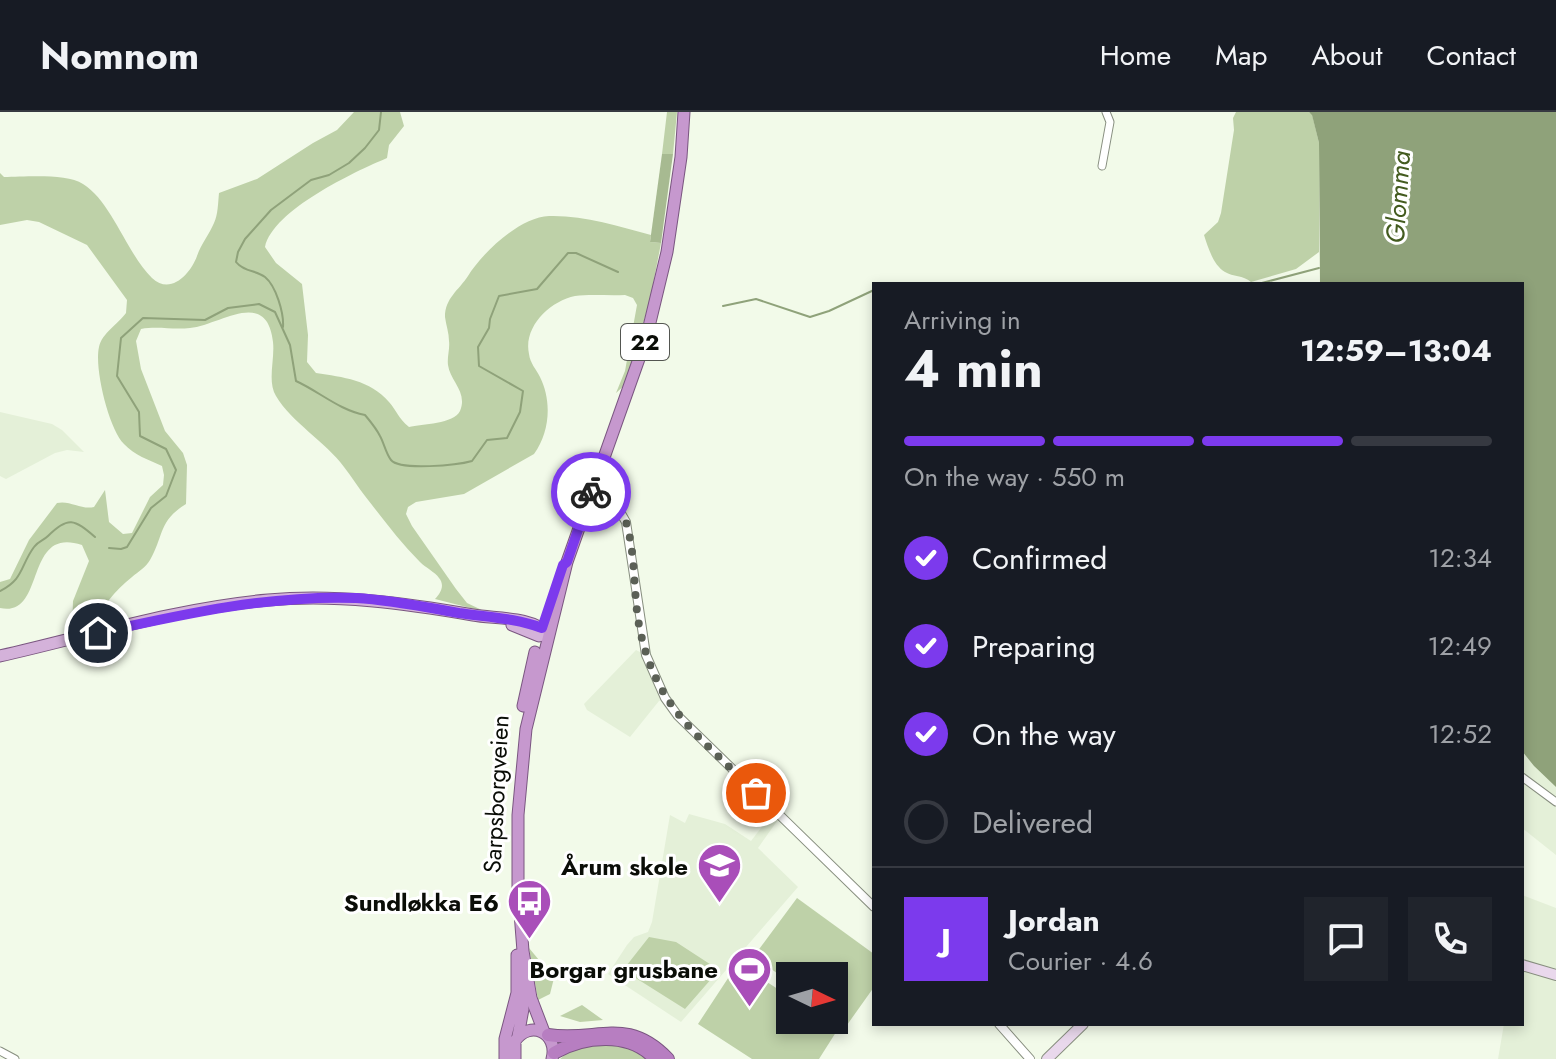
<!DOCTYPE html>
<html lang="en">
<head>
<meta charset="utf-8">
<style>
	:root { --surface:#171b24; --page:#20242c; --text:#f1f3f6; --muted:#9ea1a6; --line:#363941; --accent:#7c3aed }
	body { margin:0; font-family:Jost,sans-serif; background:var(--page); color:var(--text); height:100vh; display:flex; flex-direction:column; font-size:30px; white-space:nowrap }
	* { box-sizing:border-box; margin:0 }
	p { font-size:26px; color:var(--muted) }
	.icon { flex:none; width:44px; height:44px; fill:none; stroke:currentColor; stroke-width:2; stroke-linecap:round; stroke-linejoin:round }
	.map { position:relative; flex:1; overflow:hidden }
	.side { position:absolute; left:872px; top:170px; width:652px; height:744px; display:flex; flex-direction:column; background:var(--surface); border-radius:0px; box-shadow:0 4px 12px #0003 }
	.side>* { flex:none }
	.needle { width:52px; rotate:95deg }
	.buttons { position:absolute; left:776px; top:850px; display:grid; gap:16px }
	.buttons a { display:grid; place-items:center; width:72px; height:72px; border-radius:0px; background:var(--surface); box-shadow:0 4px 12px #0003; font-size:40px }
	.pin { position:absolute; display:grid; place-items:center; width:68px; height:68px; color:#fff; margin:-34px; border:4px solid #fff; border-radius:50%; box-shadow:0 2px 8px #0007 }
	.courier { position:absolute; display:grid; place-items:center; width:80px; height:80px; margin:-40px; border:6px solid #7c3aed; border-radius:50%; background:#fff; color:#222; box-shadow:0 2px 10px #0007 }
	.overview em { font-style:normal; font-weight:700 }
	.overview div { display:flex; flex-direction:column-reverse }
	.overview { display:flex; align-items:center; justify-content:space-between; height:136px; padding:0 32px }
	h1 { font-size:52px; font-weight:700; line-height:60px }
	.bar { display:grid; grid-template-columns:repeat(4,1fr); gap:12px 8px; align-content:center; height:96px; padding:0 32px }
	.bar i { height:10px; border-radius:6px; background:var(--line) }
	.bar .current { background:var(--accent) }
	.bar p { grid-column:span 4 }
	.line { display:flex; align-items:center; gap:20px; padding:0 32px; border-top:2px solid var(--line) }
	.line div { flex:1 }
	.round { display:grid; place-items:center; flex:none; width:84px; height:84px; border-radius:0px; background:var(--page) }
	ol { padding:0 32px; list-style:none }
	li { display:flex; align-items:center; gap:24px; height:88px }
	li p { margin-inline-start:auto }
	li .icon { padding:8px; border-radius:50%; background:var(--accent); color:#fff; stroke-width:4 }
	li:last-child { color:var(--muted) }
	li i { width:44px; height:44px; border:4px solid var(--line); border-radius:50% }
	header { display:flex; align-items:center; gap:48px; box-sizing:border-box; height:112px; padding:0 40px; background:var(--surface); border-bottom:2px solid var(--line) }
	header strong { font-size:38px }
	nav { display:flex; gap:44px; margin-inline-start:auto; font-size:28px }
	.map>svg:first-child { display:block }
	.built { fill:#e4f0d8 }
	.green { fill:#bed1a8 }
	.forest { fill:#a7ba91 }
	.water { fill:#8fa27a }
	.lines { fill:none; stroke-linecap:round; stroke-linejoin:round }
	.stream { stroke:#8fa27a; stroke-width:2 }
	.minor-casing { stroke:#878e7f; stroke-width:9 }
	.tertiary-casing { stroke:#878e7f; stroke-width:10 }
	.secondary-casing { stroke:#878e7f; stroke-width:12 }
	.primary-casing { stroke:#7a5680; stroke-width:13 }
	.trunk-casing { stroke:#7a5680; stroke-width:13 }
	.motorway-casing { stroke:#7a5680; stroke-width:14 }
	.minor { stroke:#fff; stroke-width:7 }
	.tertiary { stroke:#fff; stroke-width:8 }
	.secondary { stroke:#e9d8ec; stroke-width:10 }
	.primary { stroke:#d4b2da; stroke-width:11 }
	.trunk { stroke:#c698ce; stroke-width:11 }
	.motorway { stroke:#b77ec1; stroke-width:12 }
	.done { stroke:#5b6056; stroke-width:8; stroke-dasharray:0 14.4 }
	.route { stroke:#7c3aed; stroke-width:10 }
	.labels { text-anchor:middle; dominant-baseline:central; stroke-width:6; stroke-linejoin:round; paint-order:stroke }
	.shield { fill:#fff; stroke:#545651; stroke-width:2 }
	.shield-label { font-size:22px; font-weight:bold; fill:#0a0d07 }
	.street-label { font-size:24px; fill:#0a0d07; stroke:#fff }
	.poi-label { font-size:24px; font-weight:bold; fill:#0a0d07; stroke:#fff; text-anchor:end }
	.water-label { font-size:26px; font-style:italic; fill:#435b1f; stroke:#fff }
</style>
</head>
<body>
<header>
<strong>Nomnom</strong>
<nav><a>Home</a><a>Map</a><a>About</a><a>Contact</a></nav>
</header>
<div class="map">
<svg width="1556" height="947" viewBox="0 0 1556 947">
	<rect width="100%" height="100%" fill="#f2fae9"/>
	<path class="built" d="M 0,300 L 52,312 L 62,318 L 84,340 L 67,338 L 55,341 L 6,367 L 0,364 Z
		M 636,538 L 646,543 L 665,586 L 659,589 L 630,625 L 587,598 L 584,592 Z
		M 1522,639 L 1534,654 L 1556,675 L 1556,743 L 1522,716 Z
		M 774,699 L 780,705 L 758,736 L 798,775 L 681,910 L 608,862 L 627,833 L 634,825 L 648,820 L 652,810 L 670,703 L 685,711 L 689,702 L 725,712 L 751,729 Z
		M 1522,783 L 1556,796 L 1556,947 L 1498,947 L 1504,912 L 1522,912 Z"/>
	<path class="green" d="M 354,0 L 400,0 L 404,14 L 389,33 L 387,46 C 354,60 273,98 265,135 L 276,151 L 302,172 L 308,223 L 307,250 L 316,261 C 343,265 370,268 389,290 C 397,299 398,306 409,315 C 422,312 454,312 460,299 C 468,280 450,269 448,253 C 447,245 450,237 449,229 C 449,221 446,213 445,205 C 445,186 459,178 468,164 C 482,141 520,105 549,104 C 583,103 618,114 651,123 L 650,130 L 661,131 L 651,183 L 627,271 L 616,281 L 625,259 L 637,193 L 633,186 L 625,183 C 609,184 591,182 575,184 C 550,189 523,215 529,242 C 530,251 536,257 540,265 C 552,289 550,320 534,342 L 464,382 L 416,390 L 408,395 L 406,402 L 412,414 L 456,477 L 467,491 L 486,500 L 435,487 C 441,481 445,473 439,466 C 435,460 426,456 420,450 C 400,430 383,407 365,384 C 358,375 351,364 344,355 C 326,330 291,310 276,284 C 267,269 275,248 273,230 C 267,175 220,213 190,216 C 173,218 158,214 141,217 L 136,229 L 141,257 L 165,319 L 183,341 L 187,353 L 186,392 C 158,409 164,424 150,448 C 146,455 138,460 132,465 C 115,479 101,494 95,515 L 72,519 L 73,489 L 89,449 L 82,433 C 23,413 47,506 0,496 L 0,470 L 10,467 L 29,428 L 57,391 C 70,388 81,398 94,395 L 105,378 L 109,410 L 123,422 L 132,421 L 150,385 L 163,373 L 164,363 L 162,354 C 149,348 134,343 124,332 C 109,317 94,256 99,235 C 102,221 118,212 126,201 L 127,188 L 87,133 L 39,110 L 27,108 L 0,113 L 0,61 L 4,65 C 25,65 66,61 83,72 C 112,90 127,142 152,166 C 171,184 191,161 197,144 C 201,132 209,123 214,111 C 218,103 218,91 219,81 L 257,67 L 313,31 L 337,18 Z
		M 667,0 L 677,0 L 673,42 L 662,42 Z
		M 1236,0 L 1309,0 L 1312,2 L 1319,31 L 1319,140 L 1296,157 L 1251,170 C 1243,163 1233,165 1225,160 C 1213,153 1208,135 1204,123 L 1218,110 L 1221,101 L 1234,18 L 1233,6 Z
		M 797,786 L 874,842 L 874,875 L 847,913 L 834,903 L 834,864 L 790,864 L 790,871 L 754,844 Z
		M 649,825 L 676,830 L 719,858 L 685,897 L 623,858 Z
		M 529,836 L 554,866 L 550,882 L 538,888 Z
		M 738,851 L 790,885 L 790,908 L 825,908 L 838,917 L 819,947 L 752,947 L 698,912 Z
		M 582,893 L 603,908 L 580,910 L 560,904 Z
		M 602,932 C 620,931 633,937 648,947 L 560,947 L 572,937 Z"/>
	<path class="forest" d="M 662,42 L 673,42 L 661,131 L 650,130 Z"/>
	<path class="water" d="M 1309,0 L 1556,0 L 1556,675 L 1534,654 L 1522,639 L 1522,172 L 1320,172 L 1319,31 L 1312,3 Z"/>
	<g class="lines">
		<path class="stream" d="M 1258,172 L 1319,156
			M 723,194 L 756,187 L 810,205 L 829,199 L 874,178
			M 283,215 C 284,201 276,174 265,165 C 256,158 244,160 236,150 L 238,140 L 245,127 L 271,98 L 311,68 L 329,63 L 349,51 L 365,36 L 379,18 L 381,0
			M 109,436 L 121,437 L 127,435 L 151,396 L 166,384 L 176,358 L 166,337 L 140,324 L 139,300 L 117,264 L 121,226 L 143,206 L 205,208 L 228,196 L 259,192 L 275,200 L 290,233 L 296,269 C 320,280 339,298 365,303 C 370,309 376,316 380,324 C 384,331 386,342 391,348 C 400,359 458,353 472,349 L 487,328 L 507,326 L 520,300 L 523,279 L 479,254 L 478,235 L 489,216 L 490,207 L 499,184 L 537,177 L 568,141 L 576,141 L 618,160
			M 0,479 C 24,467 20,454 34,435 C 38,429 43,429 48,424 C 68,404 74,407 95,425"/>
		<defs>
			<path id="minor" d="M 1102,54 L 1110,10 L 1106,0
				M 1522,665 L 1556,690
				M 0,939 L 15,947"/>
			<path id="tertiary" d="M 594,374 L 612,386 L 626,410 L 646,543 L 665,586 L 678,604 L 874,795
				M 589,386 L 607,393 L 619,403
				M 999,912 L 1030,947"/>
			<path id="secondary" d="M 1522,853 L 1556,863
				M 1047,947 L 1083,912"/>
			<path id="primary" d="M 512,513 L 539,524 L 548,522
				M 0,544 C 88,524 177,496 268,488 C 337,482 404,491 473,503 C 495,507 532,504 548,522"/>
			<path id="trunk" d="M 523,594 L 535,540
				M 544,920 L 531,886 L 523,839 L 518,775 L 518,703 L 526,617 L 567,450 L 646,227 L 667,140 L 681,45 L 684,0
				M 518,924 L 523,897 L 519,858
				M 505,947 L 505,927 L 517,881 L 517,843
				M 515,947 L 515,929 C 530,907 559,921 552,947"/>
			<path id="motorway" d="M 548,923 C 597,931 626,903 668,947
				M 554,941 C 584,924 629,919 655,947"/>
		</defs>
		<use href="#minor" class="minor-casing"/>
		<use href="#tertiary" class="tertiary-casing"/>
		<use href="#secondary" class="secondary-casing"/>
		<use href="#primary" class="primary-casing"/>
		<use href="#trunk" class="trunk-casing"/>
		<use href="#motorway" class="motorway-casing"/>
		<use href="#minor" class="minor"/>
		<use href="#tertiary" class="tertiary"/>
		<use href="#secondary" class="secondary"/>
		<use href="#primary" class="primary"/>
		<use href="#trunk" class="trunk"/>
		<use href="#motorway" class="motorway"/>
	</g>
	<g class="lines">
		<path class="done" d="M 591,380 L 594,374 C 610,382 619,394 626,410 C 636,443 633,480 639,513 C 655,597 700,624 756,681"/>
		<path class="route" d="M 98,521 C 184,502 268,483 356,486 C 391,488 425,495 459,501 C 486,505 516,506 542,516 L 563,453 L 567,450 L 591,380"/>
	</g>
	<defs>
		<symbol id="school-pin" viewBox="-11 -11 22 30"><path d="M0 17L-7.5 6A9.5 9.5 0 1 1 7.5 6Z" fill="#a94eb9" stroke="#fff"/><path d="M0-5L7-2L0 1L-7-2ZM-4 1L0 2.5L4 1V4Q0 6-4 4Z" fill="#fff"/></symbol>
		<symbol id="bus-pin" viewBox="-11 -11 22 30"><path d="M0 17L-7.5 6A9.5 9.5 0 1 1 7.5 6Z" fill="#a94eb9" stroke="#fff"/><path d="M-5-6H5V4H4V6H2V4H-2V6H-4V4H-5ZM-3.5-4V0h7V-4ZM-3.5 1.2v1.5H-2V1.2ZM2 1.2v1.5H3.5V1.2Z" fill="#fff"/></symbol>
		<symbol id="stadium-pin" viewBox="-11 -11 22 30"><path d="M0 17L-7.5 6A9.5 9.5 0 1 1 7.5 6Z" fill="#a94eb9" stroke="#fff"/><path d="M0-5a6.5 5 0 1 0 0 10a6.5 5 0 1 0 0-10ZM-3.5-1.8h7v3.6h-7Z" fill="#fff"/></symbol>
	</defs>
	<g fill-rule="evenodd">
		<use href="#school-pin" x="694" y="728" width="51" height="69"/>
		<use href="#bus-pin" x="504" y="764" width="51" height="69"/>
		<use href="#stadium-pin" x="724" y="832" width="51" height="69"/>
	</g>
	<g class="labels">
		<rect class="shield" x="621" y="212" width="48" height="36" rx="6"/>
		<g class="shield-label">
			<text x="645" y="230">22</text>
		</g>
		<g class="street-label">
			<text transform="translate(496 682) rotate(-87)">Sarpsborgveien</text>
		</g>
		<g class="poi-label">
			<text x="688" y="754">Årum skole</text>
			<text x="499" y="790">Sundløkka E6</text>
			<text x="718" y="857">Borgar grusbane</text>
		</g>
		<g class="water-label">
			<text transform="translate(1398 85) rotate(-86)">Glomma</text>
		</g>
	</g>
</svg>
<div class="buttons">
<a><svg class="needle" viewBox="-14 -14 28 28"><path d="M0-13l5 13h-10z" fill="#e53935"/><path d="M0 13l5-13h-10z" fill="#9ea1a6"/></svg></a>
</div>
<div class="pin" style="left:756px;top:681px;background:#ea580c"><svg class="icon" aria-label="bag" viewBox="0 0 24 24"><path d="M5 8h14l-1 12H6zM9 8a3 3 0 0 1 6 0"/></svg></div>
<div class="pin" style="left:98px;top:521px;background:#1f2937"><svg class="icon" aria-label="home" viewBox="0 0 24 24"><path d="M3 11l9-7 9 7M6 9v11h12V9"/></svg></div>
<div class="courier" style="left:591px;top:380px"><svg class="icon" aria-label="bike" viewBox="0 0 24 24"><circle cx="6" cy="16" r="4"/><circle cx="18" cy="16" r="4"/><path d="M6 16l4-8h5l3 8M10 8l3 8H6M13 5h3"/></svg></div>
<section class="side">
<div class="overview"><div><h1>4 min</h1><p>Arriving in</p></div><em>12:59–13:04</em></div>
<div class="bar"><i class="current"></i><i class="current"></i><i class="current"></i><i></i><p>On the way · 550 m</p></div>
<ol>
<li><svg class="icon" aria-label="check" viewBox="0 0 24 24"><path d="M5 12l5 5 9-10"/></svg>Confirmed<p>12:34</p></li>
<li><svg class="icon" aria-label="check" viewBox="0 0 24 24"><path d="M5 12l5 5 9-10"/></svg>Preparing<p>12:49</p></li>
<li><svg class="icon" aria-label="check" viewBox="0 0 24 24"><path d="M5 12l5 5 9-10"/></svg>On the way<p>12:52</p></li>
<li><i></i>Delivered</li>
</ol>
<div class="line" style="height:144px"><b class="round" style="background:var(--accent);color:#fff">J</b><div><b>Jordan</b><p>Courier · 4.6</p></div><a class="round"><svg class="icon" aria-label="chat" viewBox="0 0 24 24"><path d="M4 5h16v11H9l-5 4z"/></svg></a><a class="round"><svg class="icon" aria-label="phone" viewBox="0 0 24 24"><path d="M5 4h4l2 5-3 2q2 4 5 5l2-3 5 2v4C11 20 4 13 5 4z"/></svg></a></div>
</section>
</div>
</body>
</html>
